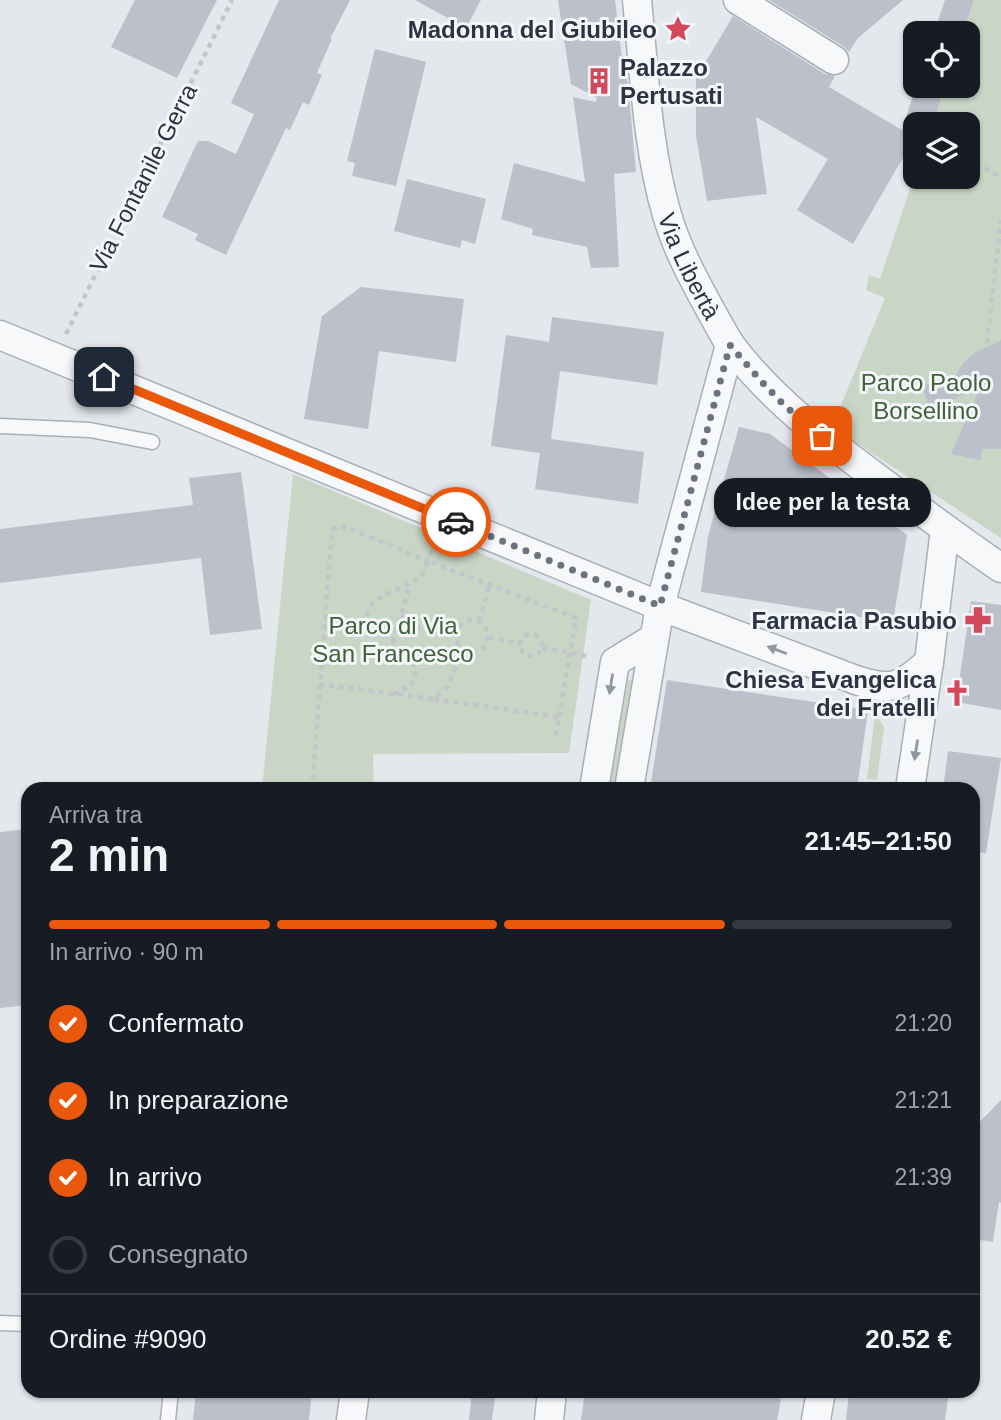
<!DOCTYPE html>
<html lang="it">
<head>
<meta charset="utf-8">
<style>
	:root { --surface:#171b24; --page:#242831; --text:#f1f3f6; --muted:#9ea1a6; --line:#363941; --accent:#ea580c }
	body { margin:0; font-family:Helvetica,sans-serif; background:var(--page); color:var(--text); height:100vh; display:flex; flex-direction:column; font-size:26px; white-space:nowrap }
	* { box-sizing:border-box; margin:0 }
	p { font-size:23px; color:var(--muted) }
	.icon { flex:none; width:38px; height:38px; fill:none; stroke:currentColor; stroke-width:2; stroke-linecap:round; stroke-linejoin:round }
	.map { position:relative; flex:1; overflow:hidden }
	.side { position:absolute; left:21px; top:782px; width:959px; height:616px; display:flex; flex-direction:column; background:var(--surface); border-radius:21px; box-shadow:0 2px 5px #0004 }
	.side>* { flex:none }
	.tools { position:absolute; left:903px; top:21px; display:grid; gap:14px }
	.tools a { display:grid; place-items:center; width:77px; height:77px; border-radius:14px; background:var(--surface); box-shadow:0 2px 5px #0004; font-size:35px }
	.pin { position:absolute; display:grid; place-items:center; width:60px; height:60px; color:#fff; margin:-30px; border-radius:14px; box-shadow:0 4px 10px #0006 }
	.courier { position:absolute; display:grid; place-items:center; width:70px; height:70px; margin:-35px; border:5px solid #ea580c; border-radius:50%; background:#fff; color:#222; box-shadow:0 2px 9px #0007 }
	.bubble { position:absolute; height:49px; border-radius:21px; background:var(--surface); box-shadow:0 2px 5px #0004; font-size:23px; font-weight:700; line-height:49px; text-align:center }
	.headline em { font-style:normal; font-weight:700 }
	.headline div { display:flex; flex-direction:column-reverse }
	.headline { display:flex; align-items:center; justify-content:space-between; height:119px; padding:0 28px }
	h1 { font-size:46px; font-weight:700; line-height:52px }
	.bar { display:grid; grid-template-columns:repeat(4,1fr); gap:10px 7px; align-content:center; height:84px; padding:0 28px }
	.bar i { height:9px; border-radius:5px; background:var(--line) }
	.bar .current { background:var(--accent) }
	.bar p { grid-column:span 4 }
	.line { display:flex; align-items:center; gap:18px; padding:0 28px; border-top:2px solid var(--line) }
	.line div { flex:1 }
	ol { padding:0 28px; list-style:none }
	li { display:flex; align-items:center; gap:21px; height:77px }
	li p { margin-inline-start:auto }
	li .icon { padding:7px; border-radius:50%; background:var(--accent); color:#fff; stroke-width:4 }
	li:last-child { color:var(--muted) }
	li i { width:38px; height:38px; border:4px solid var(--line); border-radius:50% }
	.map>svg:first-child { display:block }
	.green { fill:#c9d6c5 }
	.building { fill:#bbc0ca }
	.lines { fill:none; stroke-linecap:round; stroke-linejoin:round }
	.service-casing { stroke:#a9aeb7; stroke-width:17 }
	.minor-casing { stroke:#a9aeb7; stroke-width:31 }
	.path { stroke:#c2c5cb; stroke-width:4.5; stroke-dasharray:5 5; stroke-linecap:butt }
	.service { stroke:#f7f8fa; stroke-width:14 }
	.minor { stroke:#f7f8fa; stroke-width:28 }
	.oneway { fill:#9196a0 }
	.done { stroke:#6c737f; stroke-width:7; stroke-dasharray:0 12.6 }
	.route { stroke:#ea580c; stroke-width:9 }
	.labels { text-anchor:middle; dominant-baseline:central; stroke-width:6; stroke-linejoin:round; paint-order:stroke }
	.poi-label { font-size:24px; font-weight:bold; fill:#2b3445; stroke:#f4f6f9; text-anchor:end }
	.street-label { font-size:24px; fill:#2b3445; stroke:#f4f6f9 }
	.park-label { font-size:24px; fill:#3f6138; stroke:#f4f6f9 }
</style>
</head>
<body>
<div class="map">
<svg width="1001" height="1420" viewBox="0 0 1001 1420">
	<rect width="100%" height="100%" fill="#e4e7ec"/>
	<path class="green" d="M 974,0 L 1001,0 L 1001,538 L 832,427 L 885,298 L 866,290 L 869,275 L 880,279 L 915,174 L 915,177 L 968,177 L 968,124 L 932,124 L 945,86 L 968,86 L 968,33 L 963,33 Z
		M 293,474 L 591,600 L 569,753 L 373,754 L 374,789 L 262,789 Z
		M 628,680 L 636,682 L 618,789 L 608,789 Z
		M 875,716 L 881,722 L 884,728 L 877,780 L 867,779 Z"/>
	<path class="building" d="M 135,0 L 217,0 L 177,78 L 111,47 Z
		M 279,0 L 350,0 L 330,39 L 332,39 L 317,73 L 322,75 L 309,105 L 303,102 L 290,130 L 286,128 L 226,255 L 195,240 L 198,234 L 162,217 L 198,141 L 208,141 L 236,154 L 254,114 L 231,103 Z
		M 415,0 L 481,0 L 466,28 Z
		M 558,0 L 615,0 L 622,59 L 628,84 L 636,172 L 614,174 L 619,267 L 591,268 L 587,247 L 532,235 L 533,229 L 501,219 L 514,163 L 585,182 L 573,97 L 596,102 L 597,98 L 571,84 Z
		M 769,0 L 903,0 L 858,38 L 849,52 L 843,46 Z
		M 945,0 L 974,0 L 963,33 L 934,33 Z
		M 733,16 L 825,74 L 835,76 L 829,87 L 902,130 L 916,86 L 945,86 L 934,120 L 927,117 L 923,124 L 915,124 L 915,137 L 853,244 L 797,210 L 828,159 L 756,117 L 767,194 L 707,201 L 696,136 L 696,78 Z
		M 375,49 L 426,62 L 396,186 L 352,176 L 355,163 L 347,161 Z
		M 407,179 L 486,199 L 475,244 L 462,240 L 460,248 L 394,231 Z
		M 361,287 L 464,299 L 456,362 L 379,351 L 368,429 L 304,419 L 322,316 Z
		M 552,317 L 664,332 L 657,385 L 560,371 L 551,439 L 644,452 L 638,504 L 535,489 L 540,453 L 491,446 L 506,335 L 549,342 Z
		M 1001,339 L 1001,449 L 982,449 L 981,460 L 951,454 L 983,381 L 931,414 L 921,384 L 953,383 L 958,371 L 966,360 L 976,352 L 1000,341 Z
		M 739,427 L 770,434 L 907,535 L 893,622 L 701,592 L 708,536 Z
		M 241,472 L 262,629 L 210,635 L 201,558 L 0,583 L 0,529 L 193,505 L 189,478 Z
		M 971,601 L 1001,605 L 1001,710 L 956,702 Z
		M 667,680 L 868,710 L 857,789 L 650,789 Z
		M 948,751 L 1001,758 L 986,853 L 973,852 L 973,789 L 943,789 Z
		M 28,829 L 28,1005 L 0,1008 L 0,832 Z
		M 1001,1100 L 1001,1203 L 999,1202 L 993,1242 L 973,1239 L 973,1129 Z
		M 196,1391 L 312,1391 L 309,1420 L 193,1420 Z
		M 472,1391 L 496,1391 L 492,1420 L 469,1420 Z
		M 585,1391 L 735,1391 L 781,1399 L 777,1420 L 581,1420 Z
		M 861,1391 L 949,1391 L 945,1420 L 846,1420 L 849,1393 L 860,1395 Z"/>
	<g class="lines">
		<defs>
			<path id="service" d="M 0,426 L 90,430 L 152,442
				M 0,1323 L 28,1324
				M 168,1420 L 171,1391"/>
			<g id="minor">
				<path id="s1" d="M 637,0 C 644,70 647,147 667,215 C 677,249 694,280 711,311 C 718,323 724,336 732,347 C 773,401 827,441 881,481 C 921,511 960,540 1001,568"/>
				<path d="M 738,0 L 834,60"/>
				<path d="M 0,335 L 660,606 L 856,680 C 892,692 901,687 929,662"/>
				<path d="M 594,789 L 615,662 L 654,638"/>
				<path d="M 629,789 L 660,606 L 730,345"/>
				<path d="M 910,789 L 929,662 L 945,529"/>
				<path d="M 351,1420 L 355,1391"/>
				<path d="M 549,1420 L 552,1391"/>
				<path d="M 816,1420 L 821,1391"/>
			</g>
		</defs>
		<use href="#service" class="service-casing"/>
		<use href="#minor" class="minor-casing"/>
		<path class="path" d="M 968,157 L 1001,178
			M 66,334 L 232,0
			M 987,343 L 1001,220
			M 401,615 C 415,633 436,632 457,629
			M456 636a16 16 0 1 1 32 0a16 16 0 1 1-32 0Z
			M 479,621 L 490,584
			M520 645a11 11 0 1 1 22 0a11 11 0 1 1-22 0Z
			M 489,637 L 520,644
			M 393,642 L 410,584
			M 542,648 L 569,652 L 590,657
			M 319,684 L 433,699 L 447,687 L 464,650
			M 393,694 C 405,689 419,685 414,669 C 413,664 411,658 408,654 C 399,642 372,632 368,617 C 363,596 410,588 421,576 C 424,573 426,565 428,561 L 576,618 L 559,717
			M 434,699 L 559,717 L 555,739
			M 312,789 L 332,530 L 339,526 L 353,530 L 428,561 L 434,544"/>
		<use href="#service" class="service"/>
		<use href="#minor" class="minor"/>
	</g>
	<defs><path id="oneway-solid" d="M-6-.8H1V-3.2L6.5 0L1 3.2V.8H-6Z" transform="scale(1.75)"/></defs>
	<g class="oneway">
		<use href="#oneway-solid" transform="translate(777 650) rotate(-159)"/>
		<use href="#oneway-solid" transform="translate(611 684) rotate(99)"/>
		<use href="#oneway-solid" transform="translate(916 750) rotate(99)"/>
	</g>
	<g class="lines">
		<path class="done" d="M 456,522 L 660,606 L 730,345 L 761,381 L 785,406 L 822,436"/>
		<path class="route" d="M 104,377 L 456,522"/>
	</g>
	<defs>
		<symbol id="sight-bare" viewBox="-9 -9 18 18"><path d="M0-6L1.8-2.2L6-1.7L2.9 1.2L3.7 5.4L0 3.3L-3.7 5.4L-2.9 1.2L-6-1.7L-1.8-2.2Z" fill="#d1495b" stroke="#f4f6f9" stroke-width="2.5" paint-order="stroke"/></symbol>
		<symbol id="building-bare" viewBox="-9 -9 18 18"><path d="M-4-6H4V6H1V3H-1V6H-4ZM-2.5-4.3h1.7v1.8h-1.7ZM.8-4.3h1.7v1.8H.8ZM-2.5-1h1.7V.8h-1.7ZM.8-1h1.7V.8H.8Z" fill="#d1495b" stroke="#f4f6f9" stroke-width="2.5" paint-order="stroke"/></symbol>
		<symbol id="pharmacy-bare" viewBox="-9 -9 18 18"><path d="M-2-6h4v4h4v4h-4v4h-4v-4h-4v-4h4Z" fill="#d1495b" stroke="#f4f6f9" stroke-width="2.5" paint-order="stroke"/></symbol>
		<symbol id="church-bare" viewBox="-9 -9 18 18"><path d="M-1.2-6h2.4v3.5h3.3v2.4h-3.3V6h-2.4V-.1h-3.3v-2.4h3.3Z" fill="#d1495b" stroke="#f4f6f9" stroke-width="2.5" paint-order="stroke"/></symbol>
	</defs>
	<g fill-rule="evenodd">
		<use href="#sight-bare" x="659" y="10" width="38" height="38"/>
		<use href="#building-bare" x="580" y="62" width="38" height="38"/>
		<use href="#pharmacy-bare" x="959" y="601" width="38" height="38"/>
		<use href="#church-bare" x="938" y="674" width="38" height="38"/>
	</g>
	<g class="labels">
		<g class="poi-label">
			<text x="657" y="29">Madonna del Giubileo</text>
			<text x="620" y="67" text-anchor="start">Palazzo<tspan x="620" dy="28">Pertusati</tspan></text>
			<text x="957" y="620">Farmacia Pasubio</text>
			<text x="936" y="679">Chiesa Evangelica<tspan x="936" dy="28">dei Fratelli</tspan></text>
		</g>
		<g class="street-label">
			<text transform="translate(143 178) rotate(-63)">Via Fontanile Gerra</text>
			<text stroke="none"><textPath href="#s1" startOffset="273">Via Libertà</textPath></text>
		</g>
		<g class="park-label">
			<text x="926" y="382">Parco Paolo<tspan x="926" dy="28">Borsellino</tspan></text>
			<text x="393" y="625">Parco di Via<tspan x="393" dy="28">San Francesco</tspan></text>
		</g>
	</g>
</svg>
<div class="tools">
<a><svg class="icon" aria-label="locate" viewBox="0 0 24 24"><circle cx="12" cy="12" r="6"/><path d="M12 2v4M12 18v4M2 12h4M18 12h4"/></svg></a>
<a><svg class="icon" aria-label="layers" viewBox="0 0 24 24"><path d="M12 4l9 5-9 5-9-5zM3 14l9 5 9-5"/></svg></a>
</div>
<div class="pin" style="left:822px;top:436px;background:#ea580c"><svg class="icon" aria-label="bag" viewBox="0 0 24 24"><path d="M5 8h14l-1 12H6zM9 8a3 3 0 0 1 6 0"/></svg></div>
<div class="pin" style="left:104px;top:377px;background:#1f2937"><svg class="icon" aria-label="home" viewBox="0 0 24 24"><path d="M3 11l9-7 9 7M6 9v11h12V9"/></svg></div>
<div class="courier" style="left:456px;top:522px"><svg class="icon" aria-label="car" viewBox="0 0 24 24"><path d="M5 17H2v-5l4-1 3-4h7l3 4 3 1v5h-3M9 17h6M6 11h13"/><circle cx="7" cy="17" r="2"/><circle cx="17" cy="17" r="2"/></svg></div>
<div class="bubble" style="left:714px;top:478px;width:217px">Idee per la testa</div>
<section class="side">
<div class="headline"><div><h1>2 min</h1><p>Arriva tra</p></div><em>21:45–21:50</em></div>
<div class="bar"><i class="current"></i><i class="current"></i><i class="current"></i><i></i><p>In arrivo · 90 m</p></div>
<ol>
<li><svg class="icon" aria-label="check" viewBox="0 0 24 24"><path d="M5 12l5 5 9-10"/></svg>Confermato<p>21:20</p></li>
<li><svg class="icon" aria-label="check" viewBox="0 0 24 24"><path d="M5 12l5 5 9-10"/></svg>In preparazione<p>21:21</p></li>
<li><svg class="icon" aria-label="check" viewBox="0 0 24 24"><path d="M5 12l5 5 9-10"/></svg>In arrivo<p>21:39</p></li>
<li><i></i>Consegnato</li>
</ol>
<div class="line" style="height:91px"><div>Ordine #9090</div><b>20.52 €</b></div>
</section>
</div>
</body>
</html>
